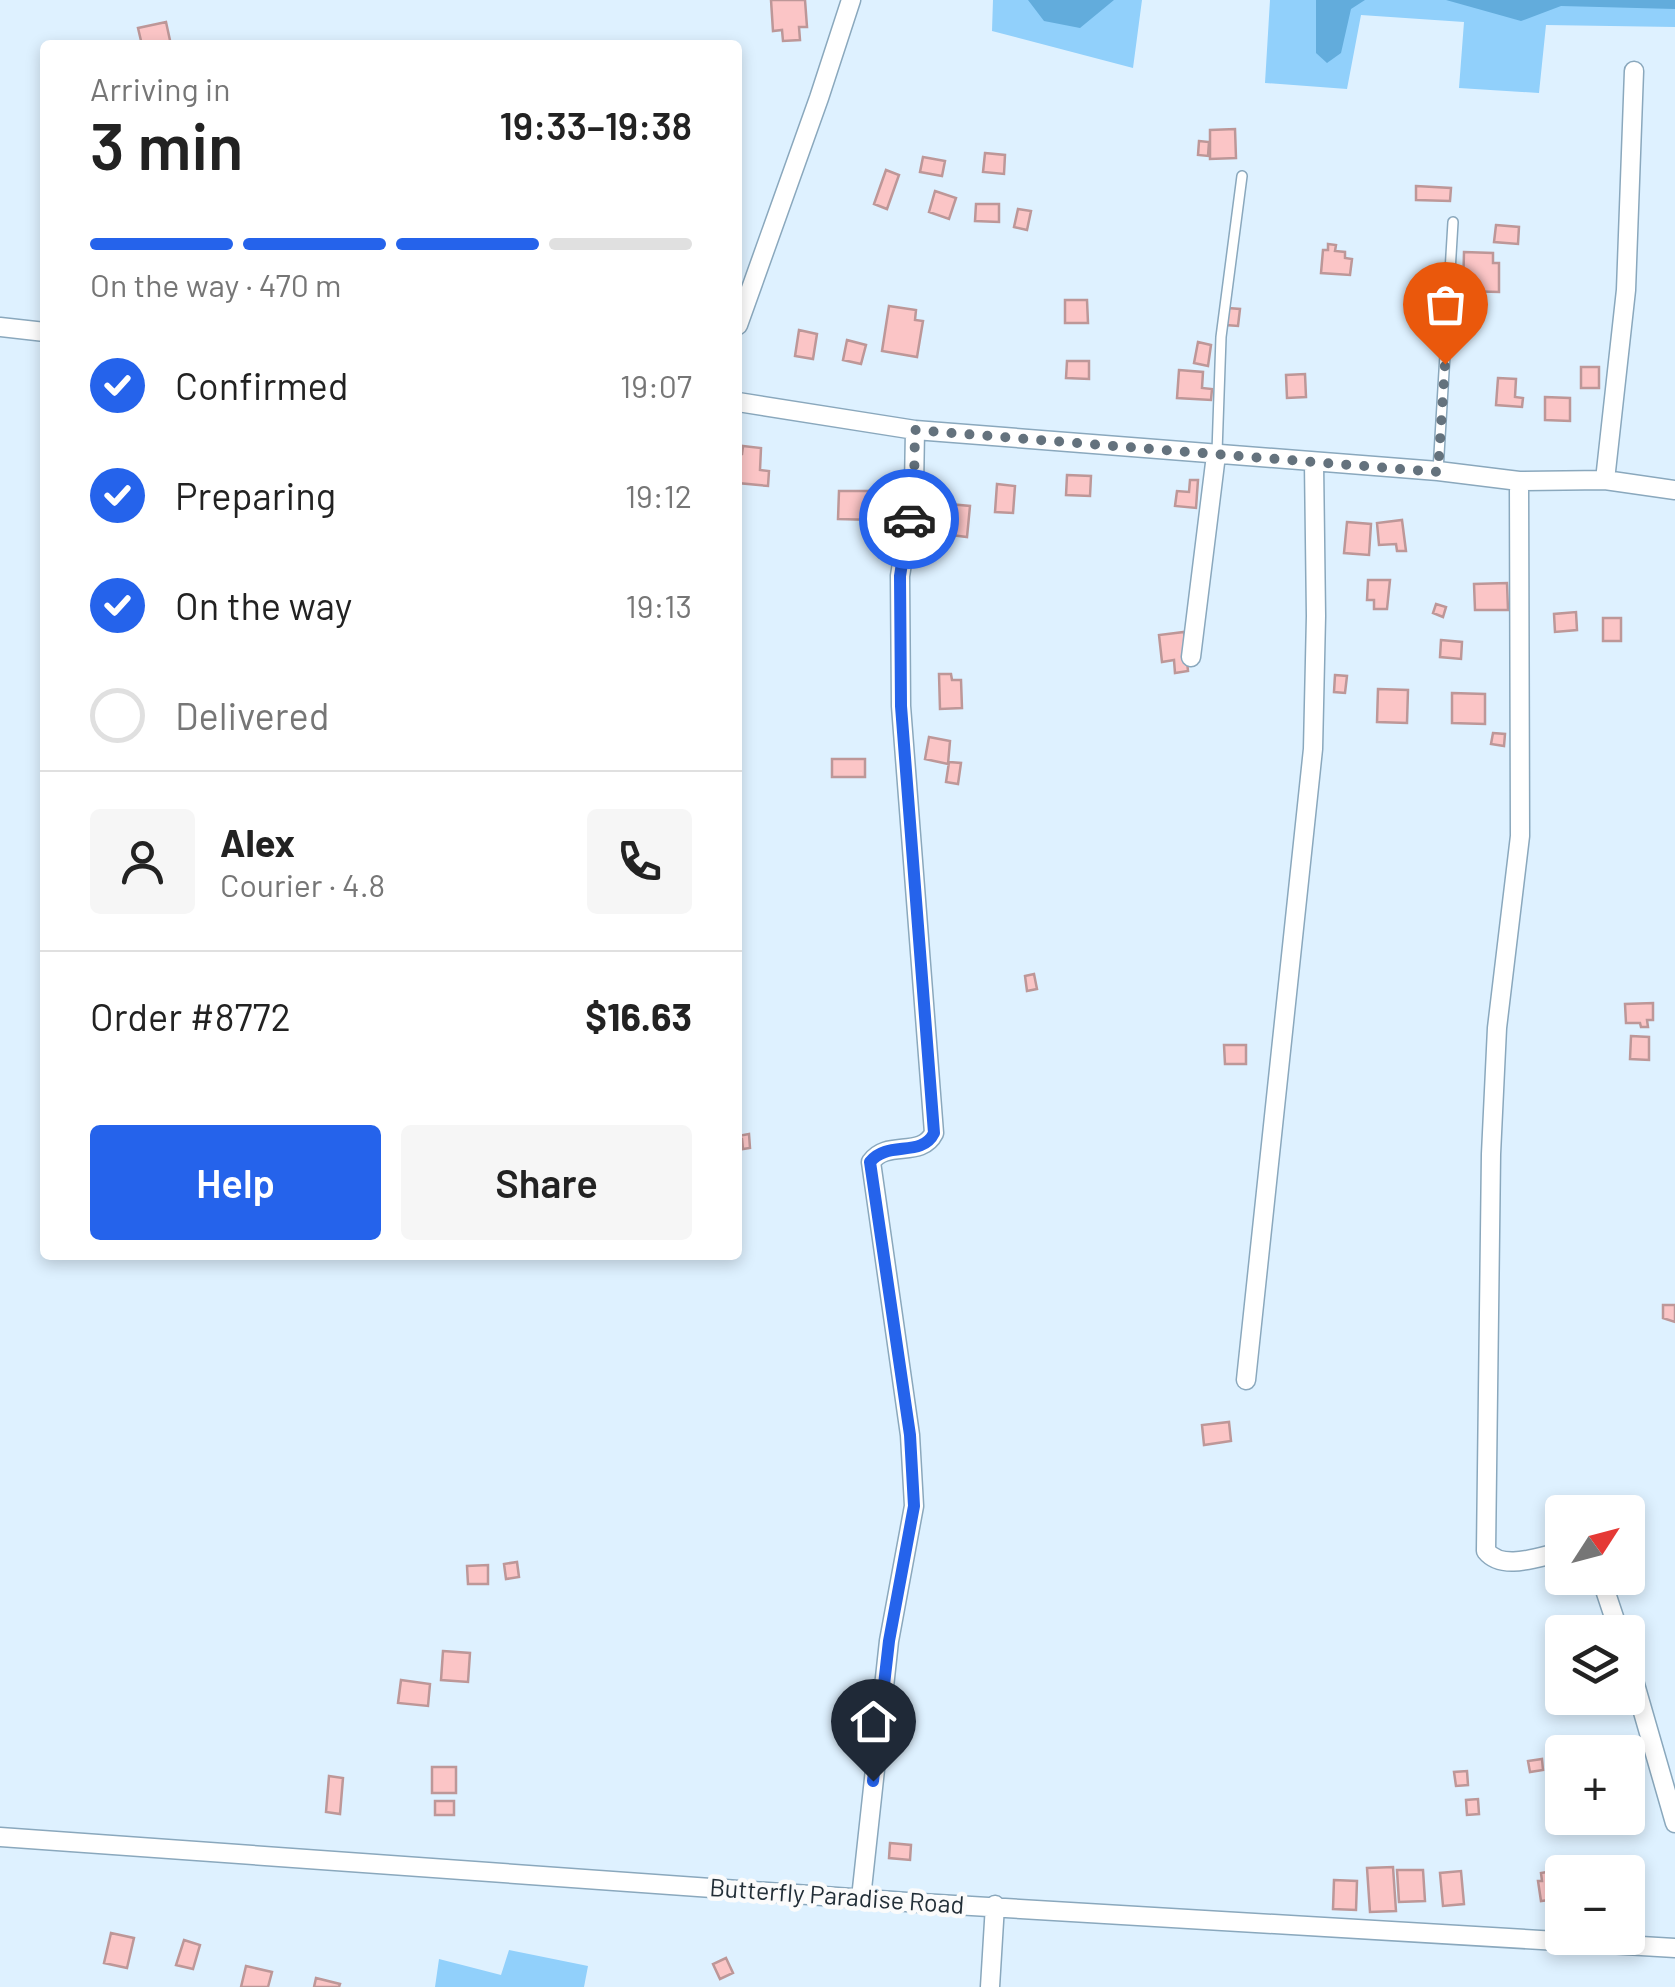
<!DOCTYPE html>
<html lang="en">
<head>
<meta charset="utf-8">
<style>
	:root { --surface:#fff; --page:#f6f6f6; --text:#222; --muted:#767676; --line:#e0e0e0; --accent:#2563eb }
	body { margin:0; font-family:Barlow,sans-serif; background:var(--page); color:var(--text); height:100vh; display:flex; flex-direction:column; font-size:38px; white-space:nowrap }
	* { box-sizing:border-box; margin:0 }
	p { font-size:32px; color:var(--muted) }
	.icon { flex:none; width:55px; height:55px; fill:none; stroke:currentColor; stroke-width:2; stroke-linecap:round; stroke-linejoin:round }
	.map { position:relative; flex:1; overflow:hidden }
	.panel { position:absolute; left:40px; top:40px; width:702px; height:1220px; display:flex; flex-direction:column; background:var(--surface); border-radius:10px; box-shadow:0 5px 15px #0003 }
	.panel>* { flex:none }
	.needle { width:65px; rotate:54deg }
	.fabs { position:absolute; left:1545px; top:1495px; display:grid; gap:20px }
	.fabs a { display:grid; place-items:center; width:100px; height:100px; border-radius:10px; background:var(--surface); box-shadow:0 5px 15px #0003; font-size:50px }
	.pin { position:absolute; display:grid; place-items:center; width:85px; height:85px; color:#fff; margin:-102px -42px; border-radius:50% 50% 50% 0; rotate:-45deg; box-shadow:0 0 10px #0007 }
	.pin .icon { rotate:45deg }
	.courier { position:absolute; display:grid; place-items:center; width:100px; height:100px; margin:-50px; border:8px solid #2563eb; border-radius:50%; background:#fff; color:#222; box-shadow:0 2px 12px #0007 }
	.head em { font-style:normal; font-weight:600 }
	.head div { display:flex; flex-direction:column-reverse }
	.head { display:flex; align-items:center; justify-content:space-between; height:170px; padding:0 50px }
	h1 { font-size:65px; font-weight:600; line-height:75px }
	.bar { display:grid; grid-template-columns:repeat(4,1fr); gap:15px 10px; align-content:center; height:120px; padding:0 50px }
	.bar i { height:12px; border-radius:8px; background:var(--line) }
	.bar .on { background:var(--accent) }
	.bar p { grid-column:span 4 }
	.line { display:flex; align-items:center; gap:25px; padding:0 50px; border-top:2px solid var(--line) }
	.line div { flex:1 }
	.round { display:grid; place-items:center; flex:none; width:105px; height:105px; border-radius:10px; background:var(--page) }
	ol { padding:0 50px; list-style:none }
	li { display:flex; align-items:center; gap:30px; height:110px }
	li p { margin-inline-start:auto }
	li .icon { padding:10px; border-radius:50%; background:var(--accent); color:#fff; stroke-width:4 }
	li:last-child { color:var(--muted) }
	li i { width:55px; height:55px; border:5px solid var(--line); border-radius:50% }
	.button { display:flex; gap:20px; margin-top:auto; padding:20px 50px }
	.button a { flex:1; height:115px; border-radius:10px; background:var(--accent); color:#fff; font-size:40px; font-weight:600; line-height:115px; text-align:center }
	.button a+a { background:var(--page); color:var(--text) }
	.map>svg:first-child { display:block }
	.green { fill:#91d0fb }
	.water { fill:#62acdc }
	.building { fill:#fbc5c6; stroke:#bd9798; stroke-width:2.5 }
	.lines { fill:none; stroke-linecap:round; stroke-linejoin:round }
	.lane-casing { stroke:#8aa8bd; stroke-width:12 }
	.street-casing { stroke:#8aa8bd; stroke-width:21 }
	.lane { stroke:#fff; stroke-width:9 }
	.street { stroke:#fff; stroke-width:18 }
	.done { stroke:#64727d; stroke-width:10; stroke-dasharray:0 18 }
	.route { stroke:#2563eb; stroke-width:12 }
	.labels { text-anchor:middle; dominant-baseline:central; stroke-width:9; stroke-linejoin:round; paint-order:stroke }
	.street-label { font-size:25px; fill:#222e37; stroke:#fbfbfb }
</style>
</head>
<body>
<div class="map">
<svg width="1675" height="1987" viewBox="0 0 1675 1987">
	<rect width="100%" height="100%" fill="#def1ff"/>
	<path class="green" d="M 993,0 L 1142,0 L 1133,68 L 992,31 Z
		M 1270,0 L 1675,0 L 1675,27 L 1546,25 L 1539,93 L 1459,88 L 1464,22 L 1361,15 L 1347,89 L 1265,83 Z
		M 509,1950 L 588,1966 L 584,1987 L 435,1987 L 439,1959 L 501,1975 Z"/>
	<path class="water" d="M 1028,0 L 1114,0 L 1080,28 L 1044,21 Z
		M 1316,0 L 1365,0 L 1351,9 L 1341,53 L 1327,63 L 1316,53 Z
		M 1382,0 L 1675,0 L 1675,9 L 1561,6 L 1521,21 L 1446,0 Z"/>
	<path class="building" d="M 771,0 L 805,0 L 807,27 L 799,27 L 800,40 L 783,41 L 782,30 L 773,31 Z
		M 166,22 L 171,45 L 142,45 L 138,28 Z
		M 1235,129 L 1236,158 L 1210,159 L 1210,130 Z
		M 1199,141 L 1209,142 L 1208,156 L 1198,155 Z
		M 985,153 L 1005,155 L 1004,174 L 983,172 Z
		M 923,157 L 945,161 L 942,176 L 920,172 Z
		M 886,170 L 899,175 L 887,209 L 874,204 Z
		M 1416,186 L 1451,188 L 1450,201 L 1416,200 Z
		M 935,191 L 956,198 L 949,219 L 929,212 Z
		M 976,204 L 999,204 L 999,222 L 975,221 Z
		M 1018,209 L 1031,211 L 1027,230 L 1014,227 Z
		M 1496,225 L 1519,227 L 1518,244 L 1494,242 Z
		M 1328,244 L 1336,245 L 1335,251 L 1345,252 L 1345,258 L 1352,259 L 1350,275 L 1321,273 L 1323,250 L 1328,250 Z
		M 1464,252 L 1493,253 L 1493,263 L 1499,263 L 1499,292 L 1463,291 Z
		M 1065,300 L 1087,300 L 1088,323 L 1065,323 Z
		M 889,306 L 916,310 L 915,320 L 923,321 L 917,357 L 882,351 Z
		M 1228,308 L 1240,309 L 1238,326 L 1226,325 Z
		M 799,330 L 817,334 L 813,359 L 795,356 Z
		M 847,340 L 866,345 L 861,364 L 843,360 Z
		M 1198,342 L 1211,345 L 1208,366 L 1194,363 Z
		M 1067,361 L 1089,361 L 1089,379 L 1066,378 Z
		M 1581,367 L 1599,367 L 1599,388 L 1581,388 Z
		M 1179,370 L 1203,372 L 1202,388 L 1212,389 L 1211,400 L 1177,398 Z
		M 1305,374 L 1306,397 L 1287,398 L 1286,375 Z
		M 1498,378 L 1516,379 L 1515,397 L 1523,398 L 1522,407 L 1496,405 Z
		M 1545,397 L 1570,398 L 1570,421 L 1545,420 Z
		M 743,446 L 761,448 L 760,470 L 769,471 L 768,486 L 738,483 L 738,454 L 742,454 Z
		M 1067,475 L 1091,476 L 1090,496 L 1066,495 Z
		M 1190,480 L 1198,480 L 1196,508 L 1175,506 L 1177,491 L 1189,492 Z
		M 997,484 L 1015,486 L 1013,513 L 995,512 Z
		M 839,491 L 875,491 L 875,520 L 838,519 Z
		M 938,503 L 970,506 L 967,537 L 935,533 Z
		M 1402,520 L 1406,551 L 1397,551 L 1396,544 L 1379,545 L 1377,523 Z
		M 1347,522 L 1371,524 L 1369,555 L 1344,553 Z
		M 895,539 L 897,554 L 879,557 L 876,542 Z
		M 1368,580 L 1390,580 L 1387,609 L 1374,609 L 1374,600 L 1367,600 Z
		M 1507,583 L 1508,610 L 1475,610 L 1474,584 Z
		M 1436,604 L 1446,607 L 1443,617 L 1433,613 Z
		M 1576,612 L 1577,630 L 1555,632 L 1554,614 Z
		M 1603,618 L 1621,618 L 1621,641 L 1603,641 Z
		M 1184,632 L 1188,671 L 1175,673 L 1174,660 L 1162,662 L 1159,635 Z
		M 1441,640 L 1462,642 L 1461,659 L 1440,657 Z
		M 939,674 L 951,674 L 952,680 L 961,680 L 962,708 L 940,709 Z
		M 1335,675 L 1347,676 L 1345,693 L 1334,692 Z
		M 1378,689 L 1408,690 L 1407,723 L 1377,722 Z
		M 1452,693 L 1485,694 L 1485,724 L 1452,723 Z
		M 1493,733 L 1505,734 L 1504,746 L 1491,744 Z
		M 929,737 L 950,741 L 948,764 L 925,759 Z
		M 832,759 L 865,759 L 865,777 L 832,777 Z
		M 949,762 L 961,763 L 958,784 L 946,782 Z
		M 1034,974 L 1037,989 L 1027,991 L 1025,976 Z
		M 1653,1003 L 1653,1020 L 1647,1020 L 1648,1027 L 1641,1027 L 1640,1023 L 1626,1023 L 1625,1004 Z
		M 1631,1036 L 1649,1037 L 1649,1060 L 1630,1059 Z
		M 1224,1045 L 1246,1045 L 1246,1064 L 1225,1064 Z
		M 749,1134 L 750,1148 L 743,1149 L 742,1139 L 738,1140 L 738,1136 Z
		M 1663,1305 L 1675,1305 L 1675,1322 L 1663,1318 Z
		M 1229,1422 L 1231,1441 L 1204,1445 L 1202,1425 Z
		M 517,1562 L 519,1577 L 506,1579 L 504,1564 Z
		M 488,1565 L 488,1584 L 468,1584 L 467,1566 Z
		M 443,1651 L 470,1653 L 468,1682 L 441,1680 Z
		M 401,1680 L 430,1684 L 428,1706 L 398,1703 Z
		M 1542,1759 L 1543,1770 L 1530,1772 L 1528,1761 Z
		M 432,1767 L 456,1767 L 456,1793 L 432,1793 Z
		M 1467,1771 L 1468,1785 L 1456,1786 L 1454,1772 Z
		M 329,1776 L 343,1778 L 340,1814 L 326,1812 Z
		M 1478,1799 L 1479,1814 L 1467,1815 L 1466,1800 Z
		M 435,1801 L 454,1801 L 454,1815 L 435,1815 Z
		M 890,1843 L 911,1845 L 910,1860 L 889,1858 Z
		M 1393,1867 L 1396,1911 L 1370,1912 L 1367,1868 Z
		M 1397,1870 L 1423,1870 L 1425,1901 L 1399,1902 Z
		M 1461,1871 L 1464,1904 L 1443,1906 L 1440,1873 Z
		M 1553,1871 L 1557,1899 L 1541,1901 L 1538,1881 L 1542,1881 L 1541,1873 Z
		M 1334,1880 L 1357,1881 L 1356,1910 L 1333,1909 Z
		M 111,1933 L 134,1938 L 127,1968 L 104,1963 Z
		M 184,1940 L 200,1945 L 193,1969 L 176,1965 Z
		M 726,1958 L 733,1973 L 720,1979 L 713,1964 Z
		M 246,1966 L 272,1972 L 268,1987 L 241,1987 Z
		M 316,1978 L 340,1984 L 339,1987 L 314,1987 Z"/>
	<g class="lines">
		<defs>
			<path id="lane" d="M 1217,452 L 1221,337 L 1242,176
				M 1438,471 L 1453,222"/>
			<path id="street" d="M 738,325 L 819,98 L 851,0
				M 0,327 L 45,332
				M 738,402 L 915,430 L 1438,471 L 1519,481 L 1605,480 L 1675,490
				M 1605,480 L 1626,290 L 1634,71
				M 1519,481 L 1520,836 L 1497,1028 L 1491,1154 L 1486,1551 C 1503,1572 1540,1556 1562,1552
				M 1191,657 L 1216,455
				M 1246,1380 L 1313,749 L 1316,616 L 1314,463
				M 1601,1578 L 1619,1632
				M 1628,1660 L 1675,1823
				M 0,1837 L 921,1903 L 1675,1948
				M 861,1898 L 889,1641 L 914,1506 L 910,1435 L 871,1162 C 887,1139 921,1159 934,1133 L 901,706 L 900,576 L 914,487 L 915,430
				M 990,1987 L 995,1905"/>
		</defs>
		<use href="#lane" class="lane-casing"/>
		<use href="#street" class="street-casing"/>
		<use href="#lane" class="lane"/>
		<use href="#street" class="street"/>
	</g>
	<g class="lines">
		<path class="done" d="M 909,519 L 914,487 L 915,430 L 1438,472 L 1445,364"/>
		<path class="route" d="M 873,1781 L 889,1641 L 914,1506 L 910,1435 L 870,1162 C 887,1140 922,1158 934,1133 L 901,706 L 900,576 L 909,519"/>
	</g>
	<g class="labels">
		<g class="street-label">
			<text transform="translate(837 1895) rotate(4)">Butterfly Paradise Road</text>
		</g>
	</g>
</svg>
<div class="fabs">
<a><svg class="needle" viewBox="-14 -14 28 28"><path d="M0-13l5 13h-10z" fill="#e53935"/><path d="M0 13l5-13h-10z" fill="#767676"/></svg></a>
<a><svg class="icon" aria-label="layers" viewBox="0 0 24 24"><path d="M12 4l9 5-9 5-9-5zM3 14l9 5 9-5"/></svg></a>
<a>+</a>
<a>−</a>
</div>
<div class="pin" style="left:1445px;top:364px;background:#ea580c"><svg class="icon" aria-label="bag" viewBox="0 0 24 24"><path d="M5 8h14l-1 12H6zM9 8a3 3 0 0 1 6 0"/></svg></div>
<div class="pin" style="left:873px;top:1781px;background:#1f2937"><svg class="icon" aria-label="home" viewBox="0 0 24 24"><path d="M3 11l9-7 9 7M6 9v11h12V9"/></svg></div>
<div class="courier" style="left:909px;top:519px"><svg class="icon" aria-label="car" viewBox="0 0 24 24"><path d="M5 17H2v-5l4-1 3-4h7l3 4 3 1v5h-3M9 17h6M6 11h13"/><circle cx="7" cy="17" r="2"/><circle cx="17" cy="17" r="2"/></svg></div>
<section class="panel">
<div class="head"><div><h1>3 min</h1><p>Arriving in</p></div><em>19:33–19:38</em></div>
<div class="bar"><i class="on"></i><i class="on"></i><i class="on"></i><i></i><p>On the way · 470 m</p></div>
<ol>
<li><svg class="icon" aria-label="check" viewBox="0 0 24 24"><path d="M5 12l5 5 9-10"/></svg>Confirmed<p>19:07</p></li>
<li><svg class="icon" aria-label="check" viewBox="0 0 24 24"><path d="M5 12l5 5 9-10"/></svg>Preparing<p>19:12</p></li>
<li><svg class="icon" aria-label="check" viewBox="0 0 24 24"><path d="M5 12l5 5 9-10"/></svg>On the way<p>19:13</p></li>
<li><i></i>Delivered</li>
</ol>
<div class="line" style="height:180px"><a class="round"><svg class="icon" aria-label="person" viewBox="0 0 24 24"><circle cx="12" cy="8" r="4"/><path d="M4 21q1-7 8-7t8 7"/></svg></a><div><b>Alex</b><p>Courier · 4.8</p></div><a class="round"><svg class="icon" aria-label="phone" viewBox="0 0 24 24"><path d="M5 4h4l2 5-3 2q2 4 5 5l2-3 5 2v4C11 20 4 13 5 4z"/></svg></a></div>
<div class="line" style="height:130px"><div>Order #8772</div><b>$16.63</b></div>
<div class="button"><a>Help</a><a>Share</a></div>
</section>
</div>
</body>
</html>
